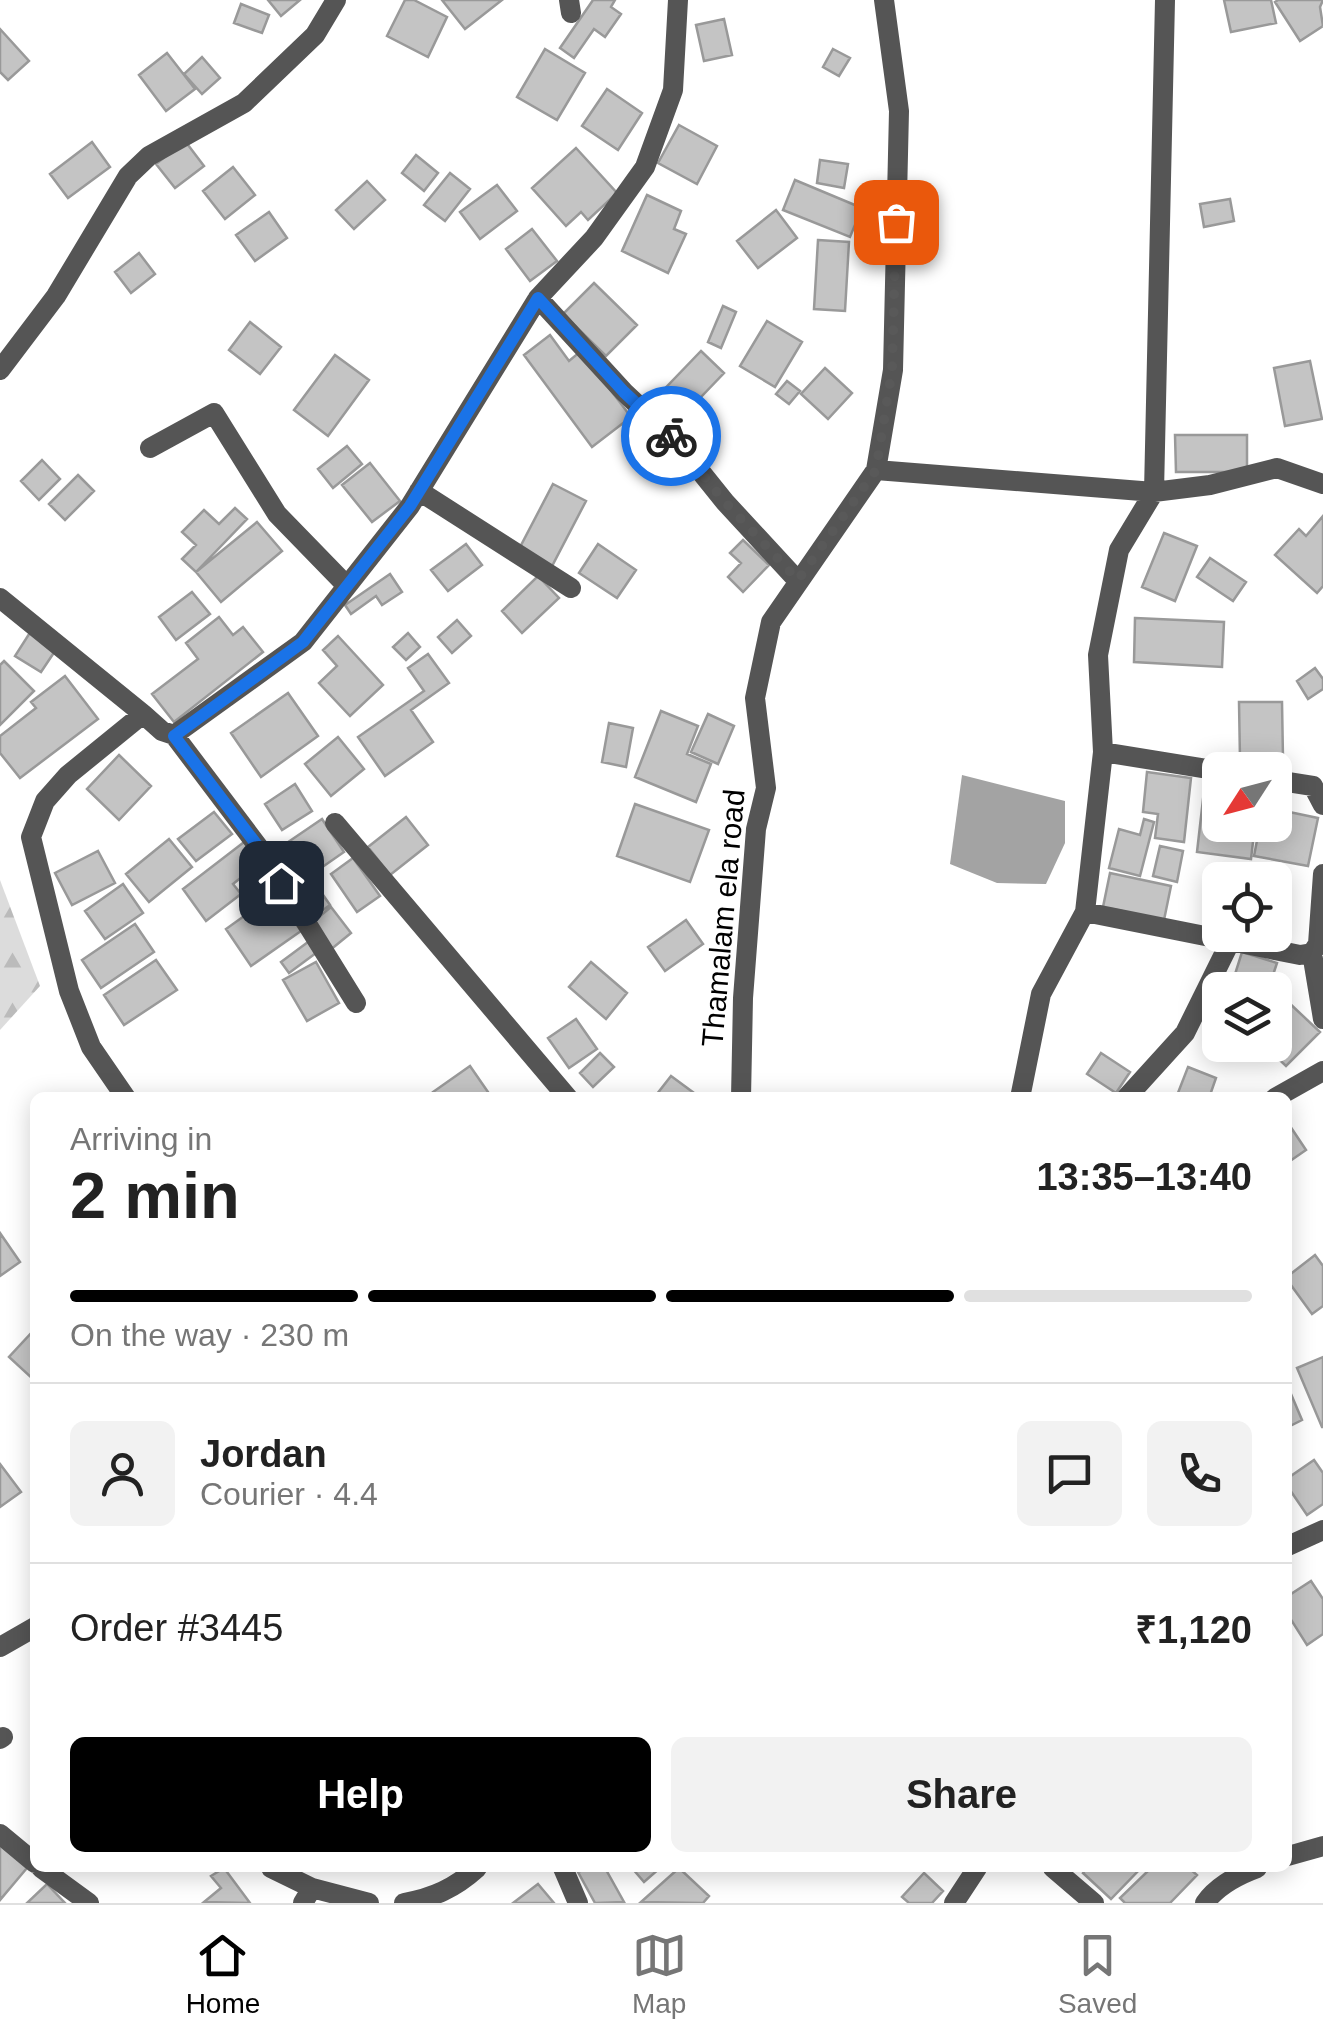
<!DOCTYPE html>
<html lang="en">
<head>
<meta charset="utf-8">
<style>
	:root { --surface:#fff; --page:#f2f2f2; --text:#222; --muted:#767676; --line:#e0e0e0; --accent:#000 }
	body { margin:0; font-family:Helvetica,sans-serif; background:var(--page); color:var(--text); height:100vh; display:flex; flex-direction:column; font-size:38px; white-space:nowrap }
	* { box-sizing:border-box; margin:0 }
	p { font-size:32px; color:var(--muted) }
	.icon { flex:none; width:55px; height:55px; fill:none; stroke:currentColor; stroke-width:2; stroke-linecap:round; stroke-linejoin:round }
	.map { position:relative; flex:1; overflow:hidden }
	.drawer { position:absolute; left:30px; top:1092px; width:1262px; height:780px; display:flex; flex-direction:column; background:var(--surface); border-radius:15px; box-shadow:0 5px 25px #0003 }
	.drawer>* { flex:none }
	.needle { width:65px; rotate:234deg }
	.tools { position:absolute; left:1202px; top:752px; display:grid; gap:20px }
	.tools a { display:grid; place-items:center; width:90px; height:90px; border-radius:15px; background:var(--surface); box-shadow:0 5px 25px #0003; font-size:50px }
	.pin { position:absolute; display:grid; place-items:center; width:85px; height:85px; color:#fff; margin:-42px; border-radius:20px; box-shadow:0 5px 15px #0006 }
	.courier { position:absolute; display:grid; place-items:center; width:100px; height:100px; margin:-50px; border:8px solid #1a73e8; border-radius:50%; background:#fff; color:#222; box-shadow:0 2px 12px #0007 }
	.summary em { font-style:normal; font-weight:700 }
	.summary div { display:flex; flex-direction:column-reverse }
	.summary { display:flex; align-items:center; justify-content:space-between; height:170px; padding:0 40px }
	h1 { font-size:65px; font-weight:700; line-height:75px }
	.bar { display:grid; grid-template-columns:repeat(4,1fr); gap:15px 10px; align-content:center; height:120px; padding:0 40px }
	.bar i { height:12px; border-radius:8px; background:var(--line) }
	.bar .active { background:var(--accent) }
	.bar p { grid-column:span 4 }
	.line { display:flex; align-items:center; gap:25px; padding:0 40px; border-top:2px solid var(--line) }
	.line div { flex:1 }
	.round { display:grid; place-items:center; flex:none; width:105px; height:105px; border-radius:15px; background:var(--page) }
	.cta { display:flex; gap:20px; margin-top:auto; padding:20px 40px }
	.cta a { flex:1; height:115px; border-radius:15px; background:var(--accent); color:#fff; font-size:40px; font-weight:700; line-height:115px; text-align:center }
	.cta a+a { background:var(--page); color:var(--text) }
	.tabs { display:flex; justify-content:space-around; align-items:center; height:140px; border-top:2px solid var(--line); background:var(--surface); font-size:28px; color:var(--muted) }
	.tabs a { display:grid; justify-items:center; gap:5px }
	.tabs .active { color:var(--accent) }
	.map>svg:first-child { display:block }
	.forest { fill:url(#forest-firs) }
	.water { fill:#a3a3a3 }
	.building { fill:#c4c4c4; stroke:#999; stroke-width:2.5 }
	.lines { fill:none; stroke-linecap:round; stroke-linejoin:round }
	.street { stroke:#555; stroke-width:20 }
	.done { stroke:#595959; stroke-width:10; stroke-dasharray:0 18 }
	.route { stroke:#1a73e8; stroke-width:12 }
	.labels { text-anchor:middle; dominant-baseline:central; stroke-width:8; stroke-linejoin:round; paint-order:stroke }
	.street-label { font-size:30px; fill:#000; stroke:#fff }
</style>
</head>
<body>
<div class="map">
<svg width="1323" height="1903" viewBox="0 0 1323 1903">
	<defs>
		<pattern id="forest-firs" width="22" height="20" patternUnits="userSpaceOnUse" patternTransform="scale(2.5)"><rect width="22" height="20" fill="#dcdcdc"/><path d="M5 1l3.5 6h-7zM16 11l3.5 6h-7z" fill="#bbb"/></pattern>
	</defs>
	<rect width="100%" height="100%" fill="#fff"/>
	<path class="forest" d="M 0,880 L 40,986 L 0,1030 Z"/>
	<path class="water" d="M 962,775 L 1065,801 L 1065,843 L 1046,884 L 997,883 L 950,864 Z"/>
	<path class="building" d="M 268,0 L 300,0 L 281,16 Z
		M 405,0 L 414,0 L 447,17 L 428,57 L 387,36 Z
		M 442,0 L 502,0 L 465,29 Z
		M 593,0 L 615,0 L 611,7 L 621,14 L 605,37 L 594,29 L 574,58 L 560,48 Z
		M 1224,0 L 1271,0 L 1276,23 L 1231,32 Z
		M 1278,0 L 1323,0 L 1320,7 L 1323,26 L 1300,41 L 1275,2 Z
		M 241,4 L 269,15 L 262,33 L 234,23 Z
		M 724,19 L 732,55 L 704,61 L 696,25 Z
		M 0,29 L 29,61 L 8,80 L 0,72 Z
		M 545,49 L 585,73 L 557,120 L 517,97 Z
		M 833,49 L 850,58 L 839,76 L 823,67 Z
		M 167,53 L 195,89 L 166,111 L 139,75 Z
		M 202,57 L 220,78 L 202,94 L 184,74 Z
		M 607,89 L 642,113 L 618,150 L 582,126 Z
		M 679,125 L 717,146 L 697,184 L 658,163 Z
		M 185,141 L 204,166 L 175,188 L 156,164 Z
		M 92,142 L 110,167 L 68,198 L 50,174 Z
		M 576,148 L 617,193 L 588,220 L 581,212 L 566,226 L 532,188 Z
		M 416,155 L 438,173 L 424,191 L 402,173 Z
		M 820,160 L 848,164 L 844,188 L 817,183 Z
		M 233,167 L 255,195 L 225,219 L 203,191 Z
		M 450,173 L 470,189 L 445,221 L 424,205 Z
		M 795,180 L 862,208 L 850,237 L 783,210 Z
		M 367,181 L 385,200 L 354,229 L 336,210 Z
		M 497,185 L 517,211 L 480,239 L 460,212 Z
		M 647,195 L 681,211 L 674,229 L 686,234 L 668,273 L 622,251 Z
		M 1230,199 L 1234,221 L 1204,227 L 1200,204 Z
		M 776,210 L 797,238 L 758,268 L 737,241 Z
		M 269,212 L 287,238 L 255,261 L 236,235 Z
		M 532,229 L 557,261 L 530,281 L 506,249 Z
		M 818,240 L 849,242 L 845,311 L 814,309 Z
		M 139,253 L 155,274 L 131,293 L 115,272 Z
		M 594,283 L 637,325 L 606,356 L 563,314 Z
		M 723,306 L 736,312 L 721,348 L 708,342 Z
		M 767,321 L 802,342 L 775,387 L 740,366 Z
		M 250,322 L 281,347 L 260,374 L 229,350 Z
		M 550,335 L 569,361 L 581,351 L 631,417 L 592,447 L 524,355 Z
		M 701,351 L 724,373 L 674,425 L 651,403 Z
		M 335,355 L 369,380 L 328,436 L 294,410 Z
		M 1310,361 L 1322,419 L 1285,426 L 1274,368 Z
		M 825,368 L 852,393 L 828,419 L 801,394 Z
		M 787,381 L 800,391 L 789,404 L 776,394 Z
		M 642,425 L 660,442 L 647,455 L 629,438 Z
		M 1175,435 L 1247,435 L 1247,472 L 1176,472 Z
		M 347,446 L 362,464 L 333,488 L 318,469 Z
		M 42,460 L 60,479 L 39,500 L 21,481 Z
		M 370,463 L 400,501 L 372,522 L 342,485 Z
		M 78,475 L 94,491 L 65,520 L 49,504 Z
		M 553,484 L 586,501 L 551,568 L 518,551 Z
		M 235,508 L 247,519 L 196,572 L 182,559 L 196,545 L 182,532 L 204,510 L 219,524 Z
		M 1323,516 L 1323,586 L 1317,593 L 1275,555 L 1299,529 L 1306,536 Z
		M 257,522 L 282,551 L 221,602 L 196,572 Z
		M 1164,533 L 1197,546 L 1175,601 L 1142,587 Z
		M 743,540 L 769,565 L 743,592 L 728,577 L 741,563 L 730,553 Z
		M 466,544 L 482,565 L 448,591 L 431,570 Z
		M 598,544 L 636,570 L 617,598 L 579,573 Z
		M 1210,558 L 1246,582 L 1233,601 L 1197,577 Z
		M 390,574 L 402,592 L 382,605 L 376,596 L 351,614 L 345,605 Z
		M 538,576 L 559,598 L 522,633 L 502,611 Z
		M 192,592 L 210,614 L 176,640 L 159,617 Z
		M 219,617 L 233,635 L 243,627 L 263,652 L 174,722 L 152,694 L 198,659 L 186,643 Z
		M 1135,618 L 1224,622 L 1222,667 L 1134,662 Z
		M 457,620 L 471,636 L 452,653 L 438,637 Z
		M 31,631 L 57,648 L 41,672 L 15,656 Z
		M 408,633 L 420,647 L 406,660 L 393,647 Z
		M 338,636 L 383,685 L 350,716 L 319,683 L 337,666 L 323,650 Z
		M 428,654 L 449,683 L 411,710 L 433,742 L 385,776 L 358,737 L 424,691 L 408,668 Z
		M 4,661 L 34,691 L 0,725 L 0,665 Z
		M 1315,668 L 1323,679 L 1323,689 L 1308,699 L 1297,681 Z
		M 65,676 L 98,719 L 20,778 L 0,753 L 0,736 L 36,708 L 31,702 Z
		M 288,693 L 318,736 L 261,777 L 231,733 Z
		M 1239,702 L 1282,702 L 1283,758 L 1240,759 Z
		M 661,711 L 698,726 L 687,754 L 711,764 L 696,802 L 635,777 Z
		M 708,714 L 734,726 L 718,764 L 691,752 Z
		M 609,723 L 633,728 L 626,767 L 602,762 Z
		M 338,737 L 364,769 L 331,796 L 305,764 Z
		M 119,755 L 151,786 L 119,820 L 87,789 Z
		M 1147,772 L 1191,778 L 1184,842 L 1155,838 L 1158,814 L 1143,812 Z
		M 1205,782 L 1220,784 L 1220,825 L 1255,825 L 1251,859 L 1197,852 Z
		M 295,784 L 312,811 L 282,830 L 265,804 Z
		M 635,804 L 709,830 L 690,882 L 617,856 Z
		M 1275,809 L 1318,818 L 1308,866 L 1254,856 L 1260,825 L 1275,825 Z
		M 214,812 L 232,834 L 196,861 L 178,839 Z
		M 406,817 L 428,845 L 390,875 L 368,847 Z
		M 322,819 L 344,852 L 295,886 L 272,853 Z
		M 1144,819 L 1154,822 L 1140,876 L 1109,868 L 1119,829 L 1140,835 Z
		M 169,839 L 192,867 L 149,902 L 126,874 Z
		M 248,839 L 263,860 L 233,884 L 241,894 L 206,921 L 183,889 Z
		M 1160,846 L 1183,851 L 1177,882 L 1153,876 Z
		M 98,851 L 115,883 L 72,905 L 55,873 Z
		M 353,858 L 380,896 L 357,912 L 331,874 Z
		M 1110,873 L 1171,886 L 1164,920 L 1103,907 Z
		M 123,884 L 143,913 L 105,939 L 85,911 Z
		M 321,892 L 330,905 L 312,918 L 303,906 Z
		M 275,894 L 301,931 L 251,966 L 226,929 Z
		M 331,907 L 351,933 L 329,951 L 309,925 Z
		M 686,920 L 703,944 L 665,971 L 648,947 Z
		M 135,924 L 154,952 L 101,988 L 82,960 Z
		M 308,942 L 316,953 L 289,973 L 281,962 Z
		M 1242,952 L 1277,963 L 1268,990 L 1230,990 Z
		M 156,960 L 177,990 L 124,1025 L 104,995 Z
		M 316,962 L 339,1003 L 307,1021 L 283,980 Z
		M 591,962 L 627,993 L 606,1019 L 569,987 Z
		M 1286,1000 L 1320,1032 L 1286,1066 L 1264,1045 L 1275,1045 L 1275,1011 Z
		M 576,1019 L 597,1049 L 569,1068 L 548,1038 Z
		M 600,1053 L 614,1067 L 593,1087 L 580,1073 Z
		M 1101,1053 L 1130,1072 L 1116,1093 L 1087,1074 Z
		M 470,1066 L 488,1092 L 481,1098 L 437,1098 L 433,1092 Z
		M 1188,1067 L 1216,1078 L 1209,1098 L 1176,1098 Z
		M 671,1076 L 698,1096 L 697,1098 L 661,1098 L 657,1094 Z
		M 1288,1123 L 1306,1150 L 1290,1161 L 1288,1158 Z
		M 0,1233 L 20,1262 L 0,1276 Z
		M 1315,1255 L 1323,1266 L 1323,1306 L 1312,1314 L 1288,1281 L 1288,1276 Z
		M 35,1329 L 35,1381 L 9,1357 Z
		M 1323,1357 L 1323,1427 L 1322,1427 L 1297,1368 Z
		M 1288,1387 L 1302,1420 L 1288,1427 Z
		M 1314,1460 L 1323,1473 L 1323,1504 L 1307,1515 L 1288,1487 L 1288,1478 Z
		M 0,1464 L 21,1492 L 0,1507 Z
		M 1311,1581 L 1323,1599 L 1323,1634 L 1307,1645 L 1288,1615 L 1288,1596 Z
		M 0,1845 L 27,1868 L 0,1900 Z
		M 224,1868 L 250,1903 L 204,1902 L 221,1888 L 211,1876 Z
		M 587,1868 L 605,1868 L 624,1902 L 595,1903 L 578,1872 Z
		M 632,1868 L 660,1868 L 644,1882 Z
		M 679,1868 L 709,1896 L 703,1903 L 641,1902 Z
		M 1087,1868 L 1141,1868 L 1111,1899 L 1083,1873 Z
		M 1151,1868 L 1189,1868 L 1197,1875 L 1170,1903 L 1125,1903 L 1120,1898 Z
		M 924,1873 L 943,1891 L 932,1903 L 909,1903 L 902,1897 Z
		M 47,1884 L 65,1903 L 27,1903 Z
		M 538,1884 L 554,1903 L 513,1903 Z"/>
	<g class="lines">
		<path class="street" d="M 569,0 L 571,13
			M 538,298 L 624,392 L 676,441 L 725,502 L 798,581
			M 0,370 L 56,296 L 128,176 L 149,156 L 244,103 L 315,35 L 336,0
			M 150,448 L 214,413 L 277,514 L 346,585
			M 876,470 L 1154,492 L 1210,485 L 1277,468 L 1323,484
			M 419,491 L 571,588
			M 0,598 L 143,714
			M 174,735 L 263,853 L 356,1003
			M 1103,752 L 1220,771
			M 1275,780 L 1313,786 L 1323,805
			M 335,823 L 568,1098
			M 1085,912 L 1300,955 L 1312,953 L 1318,944 L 1323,874
			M 1312,953 L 1323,1019
			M 126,1098 L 91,1047 L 69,991 L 31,837 L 45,801 L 68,775 L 143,714 L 162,731 L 174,735 L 303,642 L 410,506 L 538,298 L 594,238 L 645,167 L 673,90 L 678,0
			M 741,1098 L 743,998 L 756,829 L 766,788 L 755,698 L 771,622 L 876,470 L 893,370 L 899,111 L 884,0
			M 1020,1098 L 1041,994 L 1085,912 L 1103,752 L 1098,655 L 1119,550 L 1154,492 L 1165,0
			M 1126,1098 L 1185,1033 L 1231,940
			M 1275,1098 L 1323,1071
			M 1288,1546 L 1323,1530
			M 0,1647 L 35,1627
			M 0,1739 L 3,1737
			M 0,1834 L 35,1863
			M 1288,1856 L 1323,1846
			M 41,1868 L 89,1903
			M 271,1868 L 312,1888 L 303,1903
			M 563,1868 L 578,1903
			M 1053,1868 L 1094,1903
			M 312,1888 L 369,1903
			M 404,1903 C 433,1898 455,1888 477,1868
			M 954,1903 L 977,1868
			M 1205,1903 C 1217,1886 1238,1875 1257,1868"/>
	</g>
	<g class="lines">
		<path class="done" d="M 671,436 L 725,502 L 798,580 L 876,470 L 892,370 L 896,222"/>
		<path class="route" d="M 281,883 L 263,853 L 174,736 L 303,642 L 410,506 L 538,298 L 624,392 L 671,436"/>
	</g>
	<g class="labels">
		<g class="street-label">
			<text transform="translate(723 918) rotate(-85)">Thamalam ela road</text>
		</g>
	</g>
</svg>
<div class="tools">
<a><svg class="needle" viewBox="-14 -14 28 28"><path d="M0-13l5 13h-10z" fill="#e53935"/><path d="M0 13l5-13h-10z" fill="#767676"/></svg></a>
<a><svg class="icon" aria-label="locate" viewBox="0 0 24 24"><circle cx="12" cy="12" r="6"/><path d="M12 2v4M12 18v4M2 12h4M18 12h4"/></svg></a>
<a><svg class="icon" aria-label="layers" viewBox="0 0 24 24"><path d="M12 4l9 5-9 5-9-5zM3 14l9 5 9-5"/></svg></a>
</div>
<div class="pin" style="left:896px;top:222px;background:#ea580c"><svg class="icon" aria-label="bag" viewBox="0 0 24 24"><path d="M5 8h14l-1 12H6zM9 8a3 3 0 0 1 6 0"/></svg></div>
<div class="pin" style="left:281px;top:883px;background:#1f2937"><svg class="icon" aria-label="home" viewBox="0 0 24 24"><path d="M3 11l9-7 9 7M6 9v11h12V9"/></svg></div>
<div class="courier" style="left:671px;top:436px"><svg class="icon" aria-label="bike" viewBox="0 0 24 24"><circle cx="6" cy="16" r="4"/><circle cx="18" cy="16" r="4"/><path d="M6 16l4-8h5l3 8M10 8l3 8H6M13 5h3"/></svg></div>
<section class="drawer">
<div class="summary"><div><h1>2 min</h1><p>Arriving in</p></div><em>13:35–13:40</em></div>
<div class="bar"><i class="active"></i><i class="active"></i><i class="active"></i><i></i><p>On the way · 230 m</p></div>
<div class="line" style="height:180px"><a class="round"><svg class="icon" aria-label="person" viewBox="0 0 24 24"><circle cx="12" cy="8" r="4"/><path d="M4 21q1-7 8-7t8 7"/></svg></a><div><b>Jordan</b><p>Courier · 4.4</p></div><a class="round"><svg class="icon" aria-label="chat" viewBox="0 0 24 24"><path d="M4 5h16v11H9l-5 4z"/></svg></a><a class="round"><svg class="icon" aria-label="phone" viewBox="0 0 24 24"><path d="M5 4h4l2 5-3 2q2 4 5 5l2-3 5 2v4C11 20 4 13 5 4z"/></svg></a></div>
<div class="line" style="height:130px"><div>Order #3445</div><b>₹1,120</b></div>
<div class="cta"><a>Help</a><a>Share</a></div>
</section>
</div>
<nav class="tabs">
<a class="active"><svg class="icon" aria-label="home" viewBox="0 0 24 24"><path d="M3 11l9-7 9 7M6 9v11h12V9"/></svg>Home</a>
<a><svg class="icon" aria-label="map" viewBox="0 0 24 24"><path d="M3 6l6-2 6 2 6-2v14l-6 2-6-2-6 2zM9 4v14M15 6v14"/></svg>Map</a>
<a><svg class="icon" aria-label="saved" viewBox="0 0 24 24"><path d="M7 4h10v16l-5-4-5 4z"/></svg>Saved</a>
</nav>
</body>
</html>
